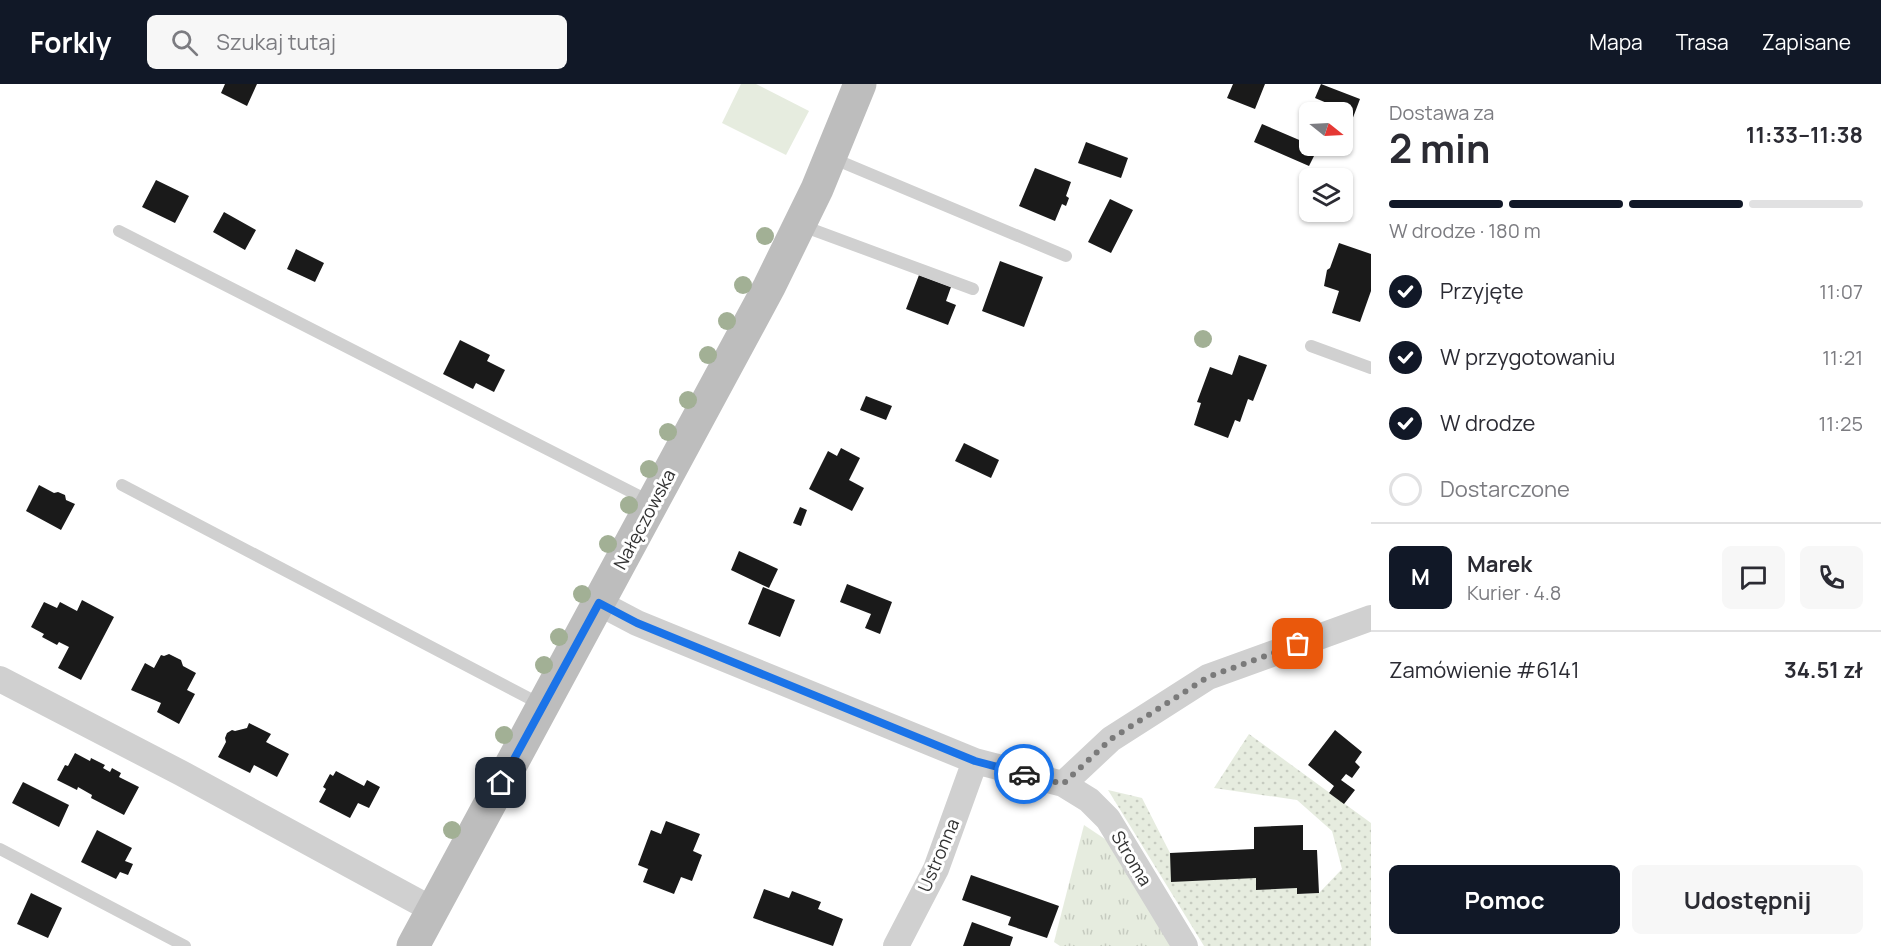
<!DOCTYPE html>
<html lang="pl">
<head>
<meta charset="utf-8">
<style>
	:root { --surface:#fff; --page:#f7f7f7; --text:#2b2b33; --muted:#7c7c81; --line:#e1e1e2; --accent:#111827 }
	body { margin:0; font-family:Manrope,sans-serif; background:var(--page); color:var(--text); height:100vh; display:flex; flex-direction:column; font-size:22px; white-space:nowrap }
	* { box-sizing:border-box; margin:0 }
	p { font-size:20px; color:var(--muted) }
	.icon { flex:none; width:33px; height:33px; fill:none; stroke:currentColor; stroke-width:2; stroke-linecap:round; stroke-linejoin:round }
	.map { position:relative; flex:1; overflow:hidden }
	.side { display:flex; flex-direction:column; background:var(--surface); width:510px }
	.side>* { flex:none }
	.needle { width:39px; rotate:108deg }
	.buttons { position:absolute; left:1299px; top:18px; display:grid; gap:12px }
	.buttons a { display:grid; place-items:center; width:54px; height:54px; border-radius:9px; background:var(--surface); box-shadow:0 2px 4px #0004; font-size:30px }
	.pin { position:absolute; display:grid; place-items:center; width:51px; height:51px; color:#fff; margin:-26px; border-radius:12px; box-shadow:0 3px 9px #0006 }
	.courier { position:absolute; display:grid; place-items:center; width:60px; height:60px; margin:-30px; border:4px solid #1a73e8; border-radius:50%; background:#fff; color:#222; box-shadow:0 2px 8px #0007 }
	.headline em { font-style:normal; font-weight:700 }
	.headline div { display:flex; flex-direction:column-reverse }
	.headline { display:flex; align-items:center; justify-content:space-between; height:102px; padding:0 18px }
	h1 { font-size:39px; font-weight:700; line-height:45px }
	.bar { display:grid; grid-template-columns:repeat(4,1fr); gap:9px 6px; align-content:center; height:72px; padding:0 18px }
	.bar i { height:8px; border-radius:4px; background:var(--line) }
	.bar .current { background:var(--accent) }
	.bar p { grid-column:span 4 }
	.line { display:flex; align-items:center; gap:15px; padding:0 18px; border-top:2px solid var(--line) }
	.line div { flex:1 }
	.round { display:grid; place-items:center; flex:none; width:63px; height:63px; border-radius:9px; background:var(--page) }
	ol { padding:0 18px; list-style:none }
	li { display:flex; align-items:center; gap:18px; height:66px }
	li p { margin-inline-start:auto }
	li .icon { padding:6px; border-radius:50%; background:var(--accent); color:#fff; stroke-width:4 }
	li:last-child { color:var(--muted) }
	li i { width:33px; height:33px; border:3px solid var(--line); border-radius:50% }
	.button { display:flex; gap:12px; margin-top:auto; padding:12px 18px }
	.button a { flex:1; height:69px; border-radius:9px; background:var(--accent); color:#fff; font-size:24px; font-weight:700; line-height:69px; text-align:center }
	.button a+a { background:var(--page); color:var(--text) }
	header { display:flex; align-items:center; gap:36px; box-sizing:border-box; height:84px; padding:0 30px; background:var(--accent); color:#fff }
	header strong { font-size:28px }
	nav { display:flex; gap:33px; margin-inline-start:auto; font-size:21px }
	.search { width:420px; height:54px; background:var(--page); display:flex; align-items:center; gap:15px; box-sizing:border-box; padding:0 21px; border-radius:9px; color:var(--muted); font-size:22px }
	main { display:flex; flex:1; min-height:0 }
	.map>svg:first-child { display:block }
	.grass { fill:url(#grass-tufts) }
	.park { fill:url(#park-dots) }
	.pitch { fill:#e6ecdf }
	.building { fill:#1a1a1a }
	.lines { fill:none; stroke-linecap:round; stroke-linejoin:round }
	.service { stroke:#d0d0d0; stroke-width:12 }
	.minor { stroke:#d0d0d0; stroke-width:26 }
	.secondary { stroke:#bdbdbd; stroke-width:33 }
	.tree { fill:#a2b095 }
	.done { stroke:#7a7a7a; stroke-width:6; stroke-dasharray:0 10.8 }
	.route { stroke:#1a73e8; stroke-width:8 }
	.labels { text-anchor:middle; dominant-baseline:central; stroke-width:6; stroke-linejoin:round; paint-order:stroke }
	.street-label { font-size:18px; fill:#333; stroke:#fff }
</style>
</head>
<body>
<header>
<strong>Forkly</strong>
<div class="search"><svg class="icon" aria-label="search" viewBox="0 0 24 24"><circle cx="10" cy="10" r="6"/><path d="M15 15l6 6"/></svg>Szukaj tutaj</div>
<nav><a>Mapa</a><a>Trasa</a><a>Zapisane</a></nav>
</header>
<main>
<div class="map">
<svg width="1371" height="862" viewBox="0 0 1371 862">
	<defs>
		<pattern id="grass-tufts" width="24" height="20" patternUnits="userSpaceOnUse" patternTransform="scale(1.5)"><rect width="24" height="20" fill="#e6ecdf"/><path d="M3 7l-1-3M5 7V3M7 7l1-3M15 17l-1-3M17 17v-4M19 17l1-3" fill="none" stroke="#c6cbc0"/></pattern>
		<pattern id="park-dots" width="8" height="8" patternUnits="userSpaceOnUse" patternTransform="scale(1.5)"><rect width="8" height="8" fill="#e6ecdf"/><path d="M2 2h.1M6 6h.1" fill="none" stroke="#c6cbc0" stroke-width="1.8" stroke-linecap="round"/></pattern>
	</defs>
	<rect width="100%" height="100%" fill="#fff"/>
	<path class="grass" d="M 1084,741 L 1111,759 L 1171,862 L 1060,862 L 1054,858 Z"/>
	<path class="park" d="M 1249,650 L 1371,739 L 1371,862 L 1204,862 L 1108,706 L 1142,714 L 1170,769 L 1256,794 L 1256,805 L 1297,804 L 1298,810 L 1319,809 L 1342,785 L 1332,747 L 1297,716 L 1214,704 Z"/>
	<path class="pitch" d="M 741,0 L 756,0 L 809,27 L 786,71 L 722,39 Z"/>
	<path class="building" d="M 225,0 L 257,0 L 247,22 L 221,9 Z
		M 1233,0 L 1265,0 L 1255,25 L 1227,14 Z
		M 1321,0 L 1360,15 L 1343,60 L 1342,28 L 1331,28 L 1334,22 L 1315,14 Z
		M 1262,40 L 1318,64 L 1309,82 L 1254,58 Z
		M 1086,58 L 1128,74 L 1121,94 L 1078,79 Z
		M 1035,84 L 1071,98 L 1066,112 L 1069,114 L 1066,122 L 1062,120 L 1055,137 L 1019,122 Z
		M 156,96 L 189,112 L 175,139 L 142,123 Z
		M 1110,115 L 1133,126 L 1111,169 L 1088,158 Z
		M 224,128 L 256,146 L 245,166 L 213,148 Z
		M 1339,159 L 1371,170 L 1371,207 L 1360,238 L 1332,229 L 1339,207 L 1324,202 L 1327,186 L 1330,184 Z
		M 296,165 L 324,179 L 315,198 L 287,185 Z
		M 1000,177 L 1043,193 L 1024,243 L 982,227 Z
		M 919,191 L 951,203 L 946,217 L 956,221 L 948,241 L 906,225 Z
		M 460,256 L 490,271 L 487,277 L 505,286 L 494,308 L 476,299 L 473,305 L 443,290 Z
		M 1239,271 L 1267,281 L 1253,317 L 1248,315 L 1240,338 L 1235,336 L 1228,354 L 1194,341 L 1201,319 L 1197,318 L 1210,283 L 1232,291 Z
		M 866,312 L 892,322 L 886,336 L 860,326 Z
		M 964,359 L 999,376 L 991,394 L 955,377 Z
		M 841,364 L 860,374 L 849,396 L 864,404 L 852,427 L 809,405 L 828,367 L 837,372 Z
		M 39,401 L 54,409 L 58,408 L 65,411 L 66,416 L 75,420 L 61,446 L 26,427 Z
		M 800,423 L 807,426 L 801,442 L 793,439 Z
		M 739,467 L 778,485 L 769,504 L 731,486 Z
		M 847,500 L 892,518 L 880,550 L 865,544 L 871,530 L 840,518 Z
		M 763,503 L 795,516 L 780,553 L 748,540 Z
		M 82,516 L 114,533 L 81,596 L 58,584 L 69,563 L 59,558 L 57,561 L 42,553 L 44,550 L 31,543 L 44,518 L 57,524 L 60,518 L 77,527 Z
		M 169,570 L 181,576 L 183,582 L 196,589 L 187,606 L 195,610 L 179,640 L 157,628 L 161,619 L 131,606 L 145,579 L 154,584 L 161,571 L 164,572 Z
		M 249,639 L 271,650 L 266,658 L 289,670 L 277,693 L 254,681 L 250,689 L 218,673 L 226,658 L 225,654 L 227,649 L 232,646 L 235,647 L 247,644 Z
		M 1335,646 L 1362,668 L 1355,678 L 1360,683 L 1352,694 L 1346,690 L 1341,696 L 1355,706 L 1344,720 L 1329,709 L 1334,702 L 1308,681 Z
		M 75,669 L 90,677 L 91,674 L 105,681 L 103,684 L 110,688 L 112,684 L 121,689 L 119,693 L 139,703 L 124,731 L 91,714 L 92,711 L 78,703 L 77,706 L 57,696 L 65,681 L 68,682 Z
		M 336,687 L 364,702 L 367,696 L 380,703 L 369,724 L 358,719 L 350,734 L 319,718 L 326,705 L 323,703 L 330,690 L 333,692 Z
		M 23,698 L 69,721 L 59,743 L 12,719 Z
		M 666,737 L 700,750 L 693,767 L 702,771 L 692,797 L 681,793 L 674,810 L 643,798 L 648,785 L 638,781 L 651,746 L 661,750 Z
		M 1303,741 L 1303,766 L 1317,766 L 1319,809 L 1297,810 L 1297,804 L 1256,806 L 1256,794 L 1171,798 L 1170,769 L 1254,765 L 1254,743 Z
		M 97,746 L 132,764 L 125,777 L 133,780 L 128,791 L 120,788 L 116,795 L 81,778 Z
		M 971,791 L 1059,822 L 1047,854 L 1008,841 L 1011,833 L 962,816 Z
		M 764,805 L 789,814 L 792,807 L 821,818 L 818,825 L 843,835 L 833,862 L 753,834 Z
		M 31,809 L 62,824 L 48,854 L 17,840 Z
		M 972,838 L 1013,853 L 1010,862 L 963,862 Z"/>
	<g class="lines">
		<path class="service" d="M 832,74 L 1066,172
			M 800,141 L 973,205
			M 119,147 L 651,418
			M 1311,262 L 1371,284
			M 122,401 L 542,621
			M 0,765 L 185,862"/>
		<path class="minor" d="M 599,519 L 637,539 L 975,677 L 1063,700 L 1089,716 L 1108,735 L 1185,862
			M 0,595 L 181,689 L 433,826
			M 1063,700 L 1111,655 L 1208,593 L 1371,534
			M 896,862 L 936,785 L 975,677"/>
		<path class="secondary" d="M 413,862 L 769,203 L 817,105 L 860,0"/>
	</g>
	<g class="tree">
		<circle cx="765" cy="152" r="9"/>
		<circle cx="743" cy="201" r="9"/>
		<circle cx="727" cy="237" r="9"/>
		<circle cx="1203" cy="255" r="9"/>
		<circle cx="708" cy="271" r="9"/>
		<circle cx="688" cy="316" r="9"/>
		<circle cx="668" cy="348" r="9"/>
		<circle cx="649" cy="385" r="9"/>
		<circle cx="629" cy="421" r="9"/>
		<circle cx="608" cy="460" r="9"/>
		<circle cx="582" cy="510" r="9"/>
		<circle cx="559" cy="553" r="9"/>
		<circle cx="544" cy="581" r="9"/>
		<circle cx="504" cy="651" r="9"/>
		<circle cx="452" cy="746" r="9"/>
	</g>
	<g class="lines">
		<path class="done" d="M 1024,690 L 1063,700 L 1111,655 L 1208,593 L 1298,560"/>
		<path class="route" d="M 501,699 L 599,519 L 637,539 L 975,677 L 1024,690"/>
	</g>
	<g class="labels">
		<g class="street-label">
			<text transform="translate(644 435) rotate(-62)">Nałęczowska</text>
			<text transform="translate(938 771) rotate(-67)">Ustronna</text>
			<text transform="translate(1132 774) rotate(59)">Stroma</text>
		</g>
	</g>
</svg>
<div class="buttons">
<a><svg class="needle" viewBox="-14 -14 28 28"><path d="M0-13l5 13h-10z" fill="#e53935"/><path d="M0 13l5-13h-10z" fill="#7c7c81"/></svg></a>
<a><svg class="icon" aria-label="layers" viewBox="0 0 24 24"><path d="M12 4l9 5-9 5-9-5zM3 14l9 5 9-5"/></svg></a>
</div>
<div class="pin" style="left:1298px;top:560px;background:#ea580c"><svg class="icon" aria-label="bag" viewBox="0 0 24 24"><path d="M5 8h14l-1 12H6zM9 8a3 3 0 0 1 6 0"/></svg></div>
<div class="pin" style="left:501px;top:699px;background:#1f2937"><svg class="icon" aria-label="home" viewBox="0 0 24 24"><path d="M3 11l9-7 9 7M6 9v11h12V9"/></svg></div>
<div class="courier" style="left:1024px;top:690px"><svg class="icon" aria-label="car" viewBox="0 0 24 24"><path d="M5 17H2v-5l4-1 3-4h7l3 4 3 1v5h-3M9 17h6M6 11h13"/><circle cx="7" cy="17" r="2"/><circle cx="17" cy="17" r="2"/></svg></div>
</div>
<section class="side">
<div class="headline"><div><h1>2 min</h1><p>Dostawa za</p></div><em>11:33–11:38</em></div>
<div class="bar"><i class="current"></i><i class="current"></i><i class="current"></i><i></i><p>W drodze · 180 m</p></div>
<ol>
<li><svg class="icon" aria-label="check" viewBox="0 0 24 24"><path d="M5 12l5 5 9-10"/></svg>Przyjęte<p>11:07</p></li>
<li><svg class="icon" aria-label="check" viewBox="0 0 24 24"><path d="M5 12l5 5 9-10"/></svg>W przygotowaniu<p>11:21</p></li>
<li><svg class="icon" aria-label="check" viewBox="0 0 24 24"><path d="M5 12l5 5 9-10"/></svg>W drodze<p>11:25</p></li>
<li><i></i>Dostarczone</li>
</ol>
<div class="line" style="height:108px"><b class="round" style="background:var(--accent);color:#fff">M</b><div><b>Marek</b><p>Kurier · 4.8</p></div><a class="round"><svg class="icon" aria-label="chat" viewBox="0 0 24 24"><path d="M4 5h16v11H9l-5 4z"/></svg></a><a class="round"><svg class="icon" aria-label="phone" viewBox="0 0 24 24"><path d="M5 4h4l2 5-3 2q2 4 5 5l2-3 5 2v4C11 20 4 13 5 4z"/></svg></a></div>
<div class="line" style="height:78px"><div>Zamówienie #6141</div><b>34.51 zł</b></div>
<div class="button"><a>Pomoc</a><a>Udostępnij</a></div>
</section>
</main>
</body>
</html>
